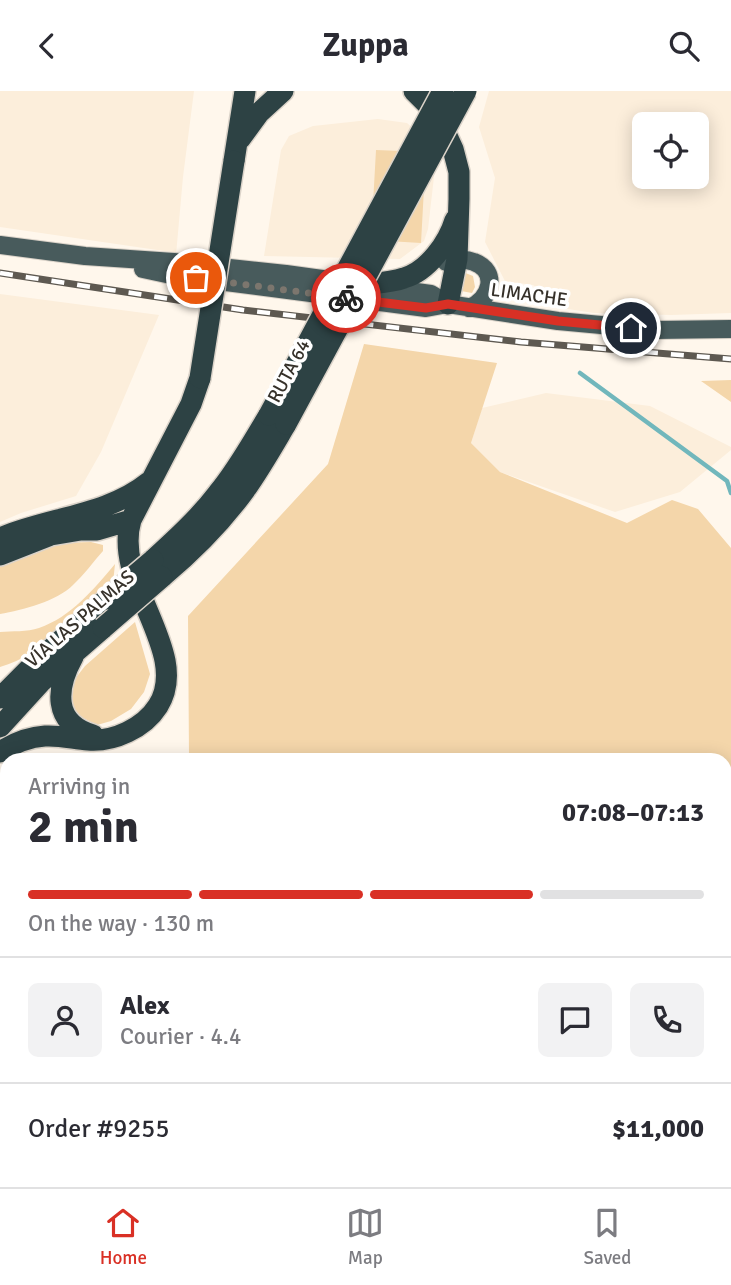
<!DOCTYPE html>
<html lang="en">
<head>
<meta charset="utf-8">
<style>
	:root { --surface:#fff; --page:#f2f2f3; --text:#2b2b33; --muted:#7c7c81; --line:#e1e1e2; --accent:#d93025 }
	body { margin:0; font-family:Signika,sans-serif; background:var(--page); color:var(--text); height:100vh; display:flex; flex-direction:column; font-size:26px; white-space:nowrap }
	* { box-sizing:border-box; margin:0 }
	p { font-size:23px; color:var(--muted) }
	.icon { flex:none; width:38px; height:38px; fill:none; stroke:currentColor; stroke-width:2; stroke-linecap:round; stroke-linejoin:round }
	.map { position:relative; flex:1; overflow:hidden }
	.panel { position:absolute; left:0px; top:662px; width:732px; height:436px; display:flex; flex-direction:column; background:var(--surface); border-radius:21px 21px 0 0; box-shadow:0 4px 18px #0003 }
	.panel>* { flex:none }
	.fabs { position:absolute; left:632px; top:21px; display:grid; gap:14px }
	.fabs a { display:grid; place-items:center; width:77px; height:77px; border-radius:10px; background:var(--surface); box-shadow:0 4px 18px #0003; font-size:35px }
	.pin { position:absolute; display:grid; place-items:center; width:60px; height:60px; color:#fff; margin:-30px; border:4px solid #fff; border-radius:50%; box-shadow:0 2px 7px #0007 }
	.courier { position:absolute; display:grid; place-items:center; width:70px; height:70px; margin:-35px; border:5px solid #d93025; border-radius:50%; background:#fff; color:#222; box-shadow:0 2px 9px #0007 }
	.summary em { font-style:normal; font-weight:700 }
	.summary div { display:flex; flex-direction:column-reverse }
	.summary { display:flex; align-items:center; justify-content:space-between; height:119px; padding:0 28px }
	h1 { font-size:46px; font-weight:700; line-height:52px }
	.bar { display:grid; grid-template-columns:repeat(4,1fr); gap:10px 7px; align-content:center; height:84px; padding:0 28px }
	.bar i { height:9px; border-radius:5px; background:var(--line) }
	.bar .on { background:var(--accent) }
	.bar p { grid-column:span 4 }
	.line { display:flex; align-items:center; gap:18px; padding:0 28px; border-top:2px solid var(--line) }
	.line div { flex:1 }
	.round { display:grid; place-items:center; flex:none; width:74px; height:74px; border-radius:10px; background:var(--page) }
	header { display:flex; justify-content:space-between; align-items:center; height:91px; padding:0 28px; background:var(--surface); font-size:32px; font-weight:700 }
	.dock { display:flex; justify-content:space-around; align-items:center; height:98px; border-top:2px solid var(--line); background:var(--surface); font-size:19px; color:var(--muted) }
	.dock a { display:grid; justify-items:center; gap:4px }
	.dock .on { color:var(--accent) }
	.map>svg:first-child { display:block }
	.built { fill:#fceedb; fill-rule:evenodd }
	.green { fill:#f4d6aa }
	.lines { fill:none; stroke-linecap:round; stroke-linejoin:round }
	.stream { stroke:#71b7bc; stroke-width:4.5 }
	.major-casing { stroke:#dbd3c9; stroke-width:20 }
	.highway-casing { stroke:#dbd3c9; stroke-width:24 }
	.major { stroke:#485b5c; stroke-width:18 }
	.highway { stroke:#2d4244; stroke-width:21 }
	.rail-casing { stroke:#5e5951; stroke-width:7 }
	.rail { stroke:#fff; stroke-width:4.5; stroke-dasharray:13; stroke-linecap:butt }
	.highway-bridge-casing { stroke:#dbd3c9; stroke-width:24; stroke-linecap:butt }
	.highway-bridge { stroke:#2d4244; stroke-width:21 }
	.done { stroke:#7c766e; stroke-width:7; stroke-dasharray:0 12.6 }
	.route { stroke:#d93025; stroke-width:9 }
	.labels { text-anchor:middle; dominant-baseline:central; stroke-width:7; stroke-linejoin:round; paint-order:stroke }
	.street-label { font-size:19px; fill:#36312a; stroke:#fff }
</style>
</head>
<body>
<header><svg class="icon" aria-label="back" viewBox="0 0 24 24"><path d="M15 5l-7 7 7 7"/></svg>Zuppa<svg class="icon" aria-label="search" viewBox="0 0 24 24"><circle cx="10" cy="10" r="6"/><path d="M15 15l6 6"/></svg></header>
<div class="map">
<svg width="731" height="1096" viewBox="0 0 731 1096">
	<rect width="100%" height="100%" fill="#fff7ec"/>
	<path class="built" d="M 0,0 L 194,0 L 183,86 L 176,164 L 171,161 L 0,136 Z
		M 489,0 L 731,0 L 731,222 L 671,224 L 594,222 L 542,214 L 543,200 L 533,194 L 505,190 L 485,151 L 495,87 L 479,36 ZM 696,33 L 696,86 L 644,86 L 644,33 Z
		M 378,28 L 407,32 L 426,49 L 435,77 L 428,138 L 424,150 L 400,168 L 264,165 L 281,59 L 289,45 L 313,35 Z
		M 0,203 L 159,224 L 101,361 L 76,405 L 21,422 L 0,431 Z
		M 546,302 L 650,315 L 731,356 L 731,359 L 680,401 L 615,421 L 500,381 L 471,352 L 482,317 Z"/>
	<path class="green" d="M 376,59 L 426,61 L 421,152 L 371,149 Z
		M 463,181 L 473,185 L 475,196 L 472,202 L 461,200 Z
		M 364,253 L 497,272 L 471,352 L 500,381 L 627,432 L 672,409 L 698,418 L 731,457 L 731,713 L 725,716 L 724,668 L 187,668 L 189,667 L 188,525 L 328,373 Z
		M 731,289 L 731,311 L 701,290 Z
		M 91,451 L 103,454 L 103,460 C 93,471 84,484 73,494 C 57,510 23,519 0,523 L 0,475 L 59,452 Z
		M 115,473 L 113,492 C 79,523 45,563 0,576 L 0,541 C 12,540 27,541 39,537 C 71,526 94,498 115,473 Z
		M 135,531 L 150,583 L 144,601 L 131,618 L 111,630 L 97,634 L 81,626 L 71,615 L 71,593 L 85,575 Z
		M 725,843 L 731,891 L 731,1096 L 0,1096 L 0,892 L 7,881 L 7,1090 L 724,1090 Z"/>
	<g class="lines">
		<path class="stream" d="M 580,282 L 727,390 L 731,402"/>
		<defs>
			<path id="major" d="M 0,154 L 85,165 L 174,171 L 286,183 L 431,203 L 448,213 L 558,230 L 655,239 L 731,238
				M 446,171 C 455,169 464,167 474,171 C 499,180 491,209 469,217
				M 143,178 L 171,184 L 426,217 L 448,213"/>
			<path id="highway" d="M 414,0 L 430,16 L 442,34 L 453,58 L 459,81 L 459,108 L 457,168 L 448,213
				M 240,48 L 259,22 L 283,0
				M 234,70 L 245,0
				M 359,194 C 374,192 390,192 404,187 C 428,180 448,152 455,129
				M 0,447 C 49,426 107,425 149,391
				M 0,464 L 51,444 L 81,439 L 97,439 L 131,429
				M 153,469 C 176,448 199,427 218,402 C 238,378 253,350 269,324
				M 162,486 C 193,460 221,432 245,399 C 260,378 273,355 286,333
				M 73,566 C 56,597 52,632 93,644
				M 0,607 L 32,575 L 107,508
				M 0,636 L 42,590 L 103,537
				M 0,661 C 14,652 29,646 45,645 C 60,644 74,648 88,649 C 114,651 144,637 158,615 C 192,561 112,493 131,429 L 191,313 L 200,287"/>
		</defs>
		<use href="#major" class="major-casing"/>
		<use href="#highway" class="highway-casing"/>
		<use href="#major" class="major"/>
		<use href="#highway" class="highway"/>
		<defs>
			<path id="rail" d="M 0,182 L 243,219 L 521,251 L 731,268"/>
		</defs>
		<use href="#rail" class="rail-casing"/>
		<use href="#rail" class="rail"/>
		<defs>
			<path id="highway-bridge" d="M 200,287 L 234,70
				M 269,324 L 443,0
				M 286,333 L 466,0
				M 107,508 L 153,469
				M 103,537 L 162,486"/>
		</defs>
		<use href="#highway-bridge" class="highway-bridge-casing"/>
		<use href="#highway-bridge" class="highway-bridge"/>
	</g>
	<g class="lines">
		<path class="done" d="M 196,187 L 346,207"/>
		<path class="route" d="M 346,207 L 426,217 L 448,213 L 558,230 L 631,237"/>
	</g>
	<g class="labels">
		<g class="street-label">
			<text transform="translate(529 204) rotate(8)">LIMACHE</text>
			<text transform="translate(289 280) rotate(-62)">RUTA 64</text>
			<text transform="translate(80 528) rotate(-41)">VÍA LAS PALMAS</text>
		</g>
	</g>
</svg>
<div class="fabs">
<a><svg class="icon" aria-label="locate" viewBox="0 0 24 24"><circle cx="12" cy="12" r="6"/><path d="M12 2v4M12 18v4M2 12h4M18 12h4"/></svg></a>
</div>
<div class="pin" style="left:196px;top:187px;background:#ea580c"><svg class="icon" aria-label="bag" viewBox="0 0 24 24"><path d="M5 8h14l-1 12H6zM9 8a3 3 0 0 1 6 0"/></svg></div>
<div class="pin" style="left:631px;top:237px;background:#1f2937"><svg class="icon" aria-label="home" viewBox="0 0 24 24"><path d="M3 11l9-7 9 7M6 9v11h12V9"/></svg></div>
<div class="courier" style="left:346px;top:207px"><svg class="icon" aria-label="bike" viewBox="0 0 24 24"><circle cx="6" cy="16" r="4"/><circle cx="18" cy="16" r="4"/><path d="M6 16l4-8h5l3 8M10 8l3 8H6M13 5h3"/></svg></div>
<section class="panel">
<div class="summary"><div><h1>2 min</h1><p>Arriving in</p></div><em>07:08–07:13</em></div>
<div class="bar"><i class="on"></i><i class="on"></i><i class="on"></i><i></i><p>On the way · 130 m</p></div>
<div class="line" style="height:126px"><a class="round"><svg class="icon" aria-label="person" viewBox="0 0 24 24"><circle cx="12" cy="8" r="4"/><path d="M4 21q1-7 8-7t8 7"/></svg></a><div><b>Alex</b><p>Courier · 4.4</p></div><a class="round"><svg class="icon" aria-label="chat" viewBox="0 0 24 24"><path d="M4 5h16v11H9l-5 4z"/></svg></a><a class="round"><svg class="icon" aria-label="phone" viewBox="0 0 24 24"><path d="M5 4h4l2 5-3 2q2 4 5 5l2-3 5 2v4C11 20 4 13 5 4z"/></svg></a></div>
<div class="line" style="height:91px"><div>Order #9255</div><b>$11,000</b></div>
</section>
</div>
<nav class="dock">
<a class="on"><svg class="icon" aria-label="home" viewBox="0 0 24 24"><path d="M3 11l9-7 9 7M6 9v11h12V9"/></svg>Home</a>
<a><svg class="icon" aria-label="map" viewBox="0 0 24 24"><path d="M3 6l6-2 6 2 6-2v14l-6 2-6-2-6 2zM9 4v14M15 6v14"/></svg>Map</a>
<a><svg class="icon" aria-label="saved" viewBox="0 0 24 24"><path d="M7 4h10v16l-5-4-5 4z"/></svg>Saved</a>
</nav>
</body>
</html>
